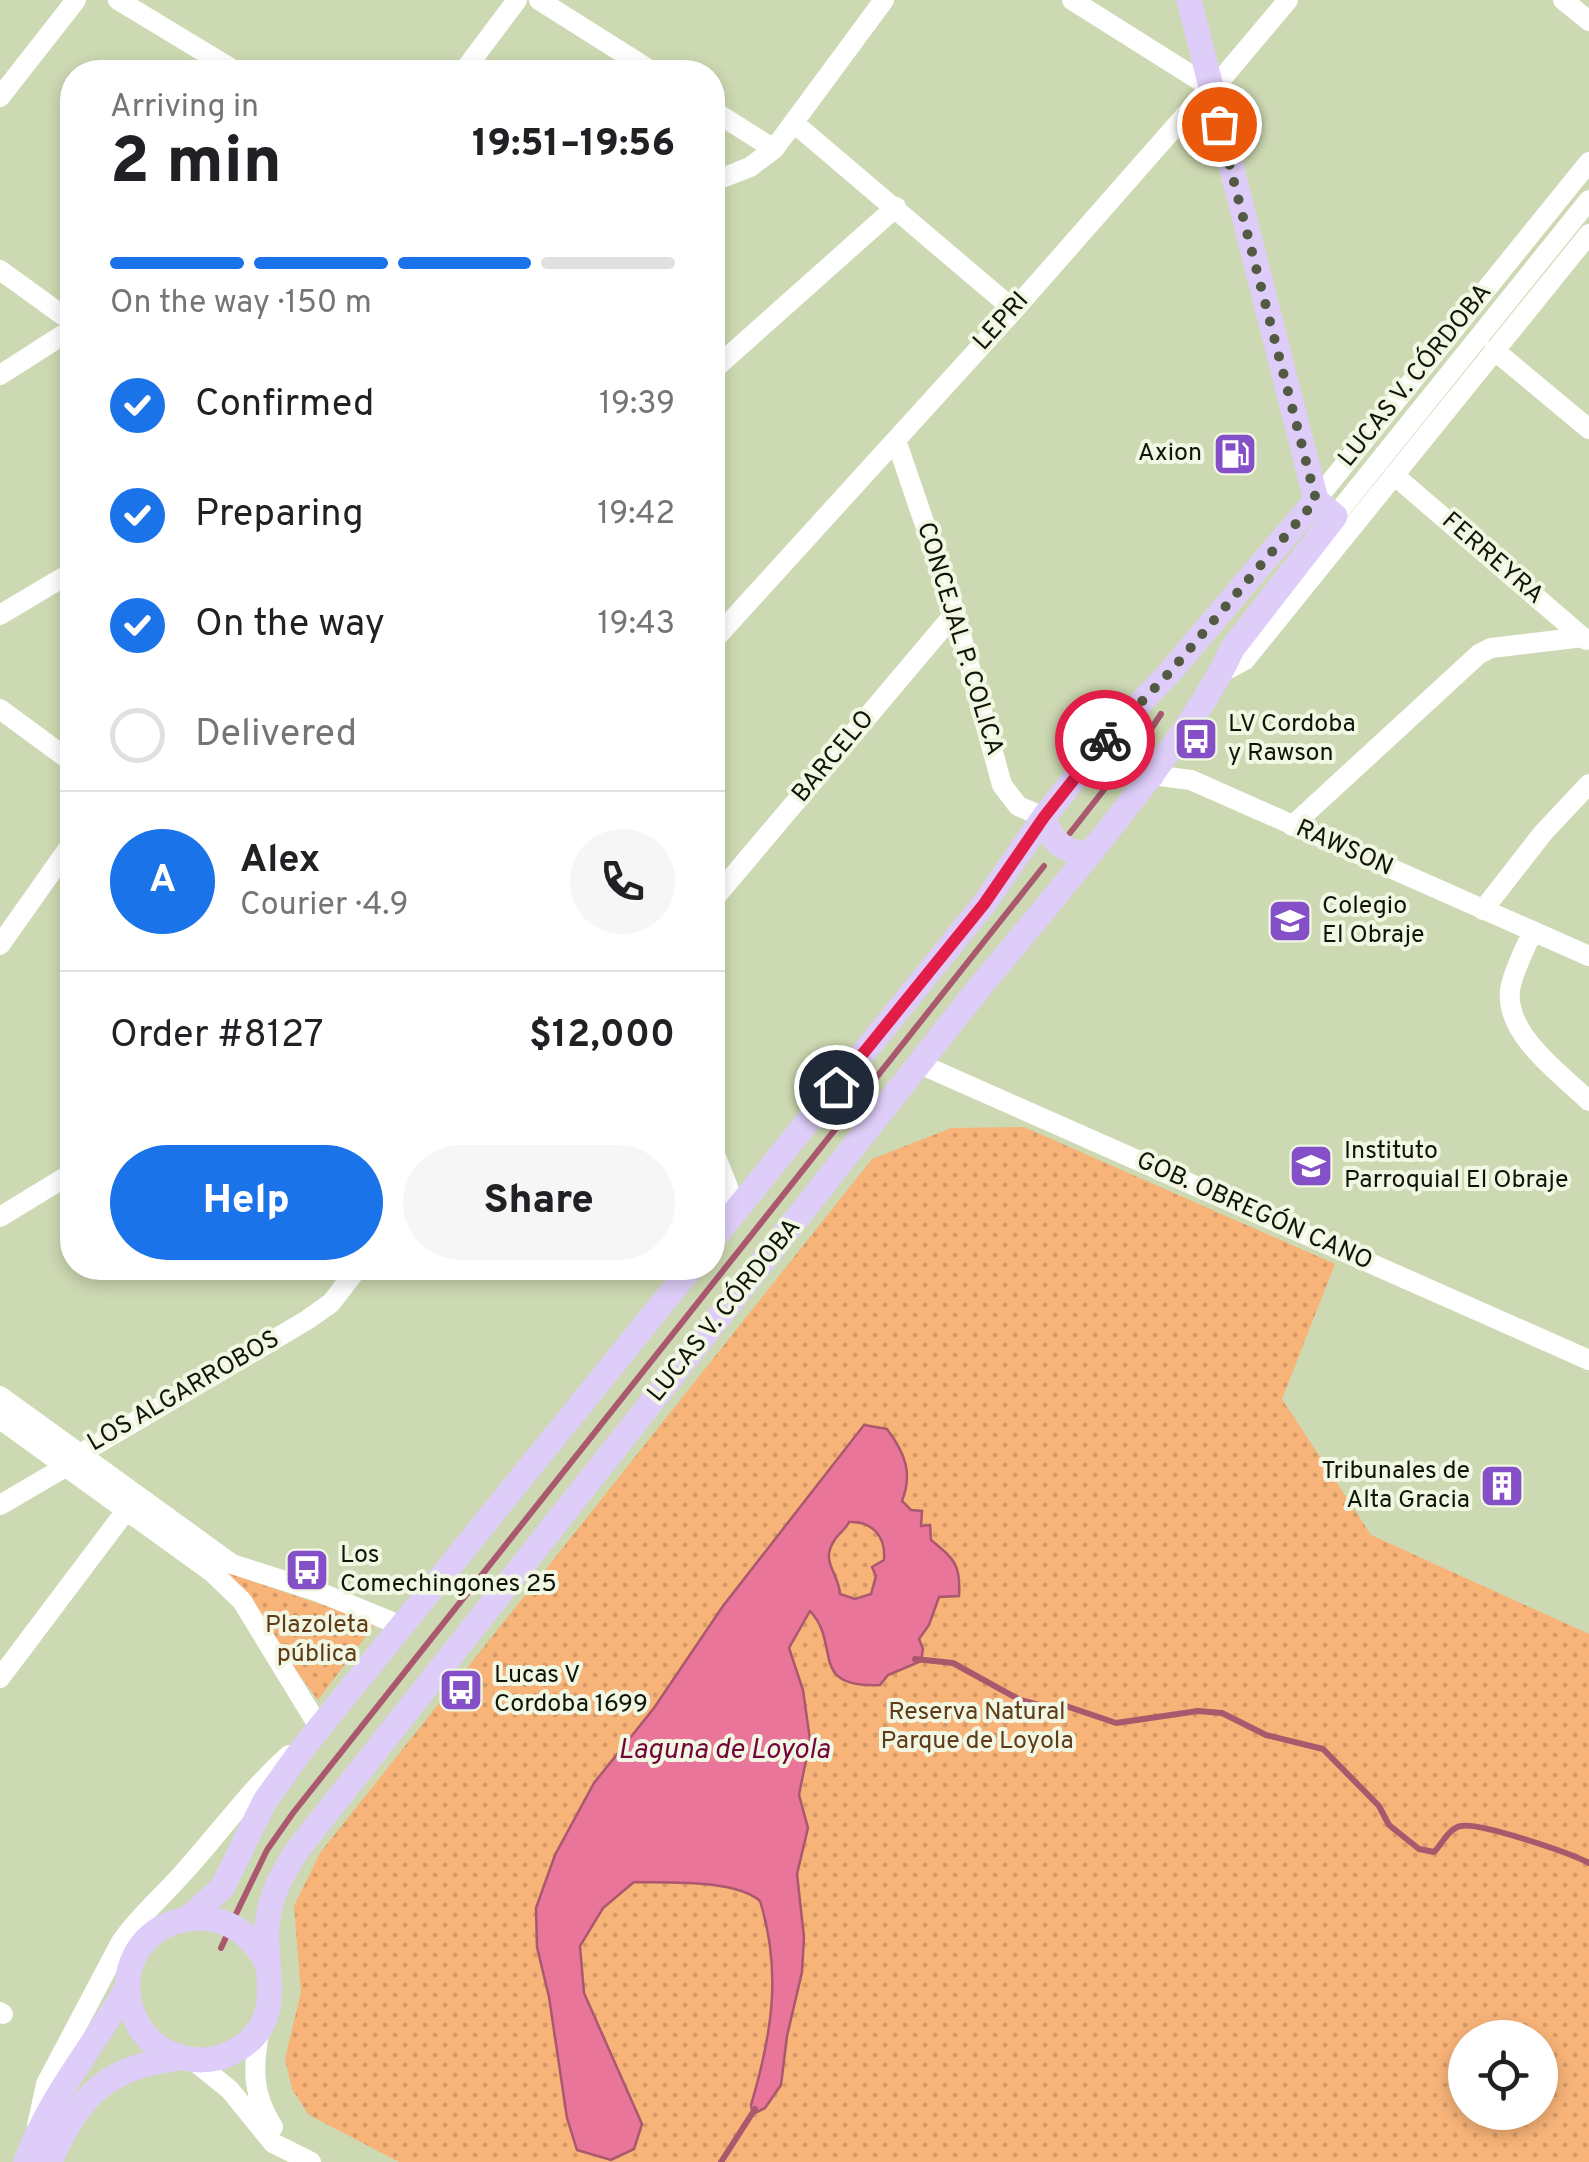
<!DOCTYPE html>
<html lang="en">
<head>
<meta charset="utf-8">
<style>
	:root { --surface:#fff; --page:#f6f6f6; --text:#202124; --muted:#757577; --line:#e0e0e0; --accent:#1a73e8 }
	body { margin:0; font-family:Overpass,sans-serif; background:var(--page); color:var(--text); height:100vh; display:flex; flex-direction:column; font-size:38px; white-space:nowrap }
	* { box-sizing:border-box; margin:0 }
	p { font-size:32px; color:var(--muted) }
	.icon { flex:none; width:55px; height:55px; fill:none; stroke:currentColor; stroke-width:2; stroke-linecap:round; stroke-linejoin:round }
	.map { position:relative; flex:1; overflow:hidden }
	.drawer { position:absolute; left:60px; top:60px; width:665px; height:1220px; display:flex; flex-direction:column; background:var(--surface); border-radius:40px; box-shadow:0 5px 15px #0003 }
	.drawer>* { flex:none }
	.tools { position:absolute; left:1448px; top:2020px; display:grid; gap:20px }
	.tools a { display:grid; place-items:center; width:110px; height:110px; border-radius:50%; background:var(--surface); box-shadow:0 5px 15px #0003; font-size:50px }
	.pin { position:absolute; display:grid; place-items:center; width:85px; height:85px; color:#fff; margin:-42px; border:5px solid #fff; border-radius:50%; box-shadow:0 2px 10px #0007 }
	.courier { position:absolute; display:grid; place-items:center; width:100px; height:100px; margin:-50px; border:8px solid #e11d48; border-radius:50%; background:#fff; color:#222; box-shadow:0 2px 12px #0007 }
	.overview em { font-style:normal; font-weight:800 }
	.overview div { display:flex; flex-direction:column-reverse }
	.overview { display:flex; align-items:center; justify-content:space-between; height:170px; padding:0 50px }
	h1 { font-size:65px; font-weight:800; line-height:75px }
	.bar { display:grid; grid-template-columns:repeat(4,1fr); gap:15px 10px; align-content:center; height:120px; padding:0 50px }
	.bar i { height:12px; border-radius:8px; background:var(--line) }
	.bar .on { background:var(--accent) }
	.bar p { grid-column:span 4 }
	.line { display:flex; align-items:center; gap:25px; padding:0 50px; border-top:2px solid var(--line) }
	.line div { flex:1 }
	.round { display:grid; place-items:center; flex:none; width:105px; height:105px; border-radius:52px; background:var(--page) }
	ol { padding:0 50px; list-style:none }
	li { display:flex; align-items:center; gap:30px; height:110px }
	li p { margin-inline-start:auto }
	li .icon { padding:10px; border-radius:50%; background:var(--accent); color:#fff; stroke-width:4 }
	li:last-child { color:var(--muted) }
	li i { width:55px; height:55px; border:5px solid var(--line); border-radius:50% }
	.action { display:flex; gap:20px; margin-top:auto; padding:20px 50px }
	.action a { flex:1; height:115px; border-radius:60px; background:var(--accent); color:#fff; font-size:40px; font-weight:800; line-height:115px; text-align:center }
	.action a+a { background:var(--page); color:var(--text) }
	.map>svg:first-child { display:block }
	.park { fill:url(#park-dots); fill-rule:evenodd }
	.water { fill:#ea759a; stroke:#a9586e; stroke-width:2.5; fill-rule:evenodd }
	.lines { fill:none; stroke-linecap:round; stroke-linejoin:round }
	.stream { stroke:#a9586e; stroke-width:6 }
	.minor { stroke:#fff; stroke-width:20 }
	.major { stroke:#ddcdf8; stroke-width:25 }
	.done { stroke:#535a43; stroke-width:10; stroke-dasharray:0 18 }
	.route { stroke:#e11d48; stroke-width:12 }
	.labels { text-anchor:middle; dominant-baseline:central; stroke-width:8; stroke-linejoin:round; paint-order:stroke }
	.street-label { font-size:25px; fill:#111507; stroke:#f1f7e3 }
	.poi-label { font-size:25px; fill:#111507; stroke:#f1f7e3; text-anchor:start }
	.park-label { font-size:25px; fill:#603b18; stroke:#f1f7e3 }
	.water-label { font-size:28px; font-style:italic; fill:#740439; stroke:#f1f7e3 }
</style>
</head>
<body>
<div class="map">
<svg width="1589" height="2162" viewBox="0 0 1589 2162">
	<defs>
		<pattern id="park-dots" width="8" height="8" patternUnits="userSpaceOnUse" patternTransform="scale(2.5)"><rect width="8" height="8" fill="#f7b378"/><path d="M2 2h.1M6 6h.1" fill="none" stroke="#d39966" stroke-width="1.8" stroke-linecap="round"/></pattern>
	</defs>
	<rect width="100%" height="100%" fill="#cdd9b2"/>
	<path class="park" d="M 1024,1127 L 1335,1264 L 1282,1399 L 1371,1535 L 1589,1634 L 1589,2162 L 399,2162 L 309,2115 L 292,2089 L 285,2059 L 301,1992 L 294,1906 L 320,1853 L 872,1159 L 951,1128 ZM 1465,2038 L 1540,2038 L 1540,2112 L 1465,2112 Z
		M 139,1508 L 254,1582 L 376,1623 L 318,1700 L 279,1648 Z"/>
	<path class="water" d="M 864,1425 L 887,1429 C 905,1453 913,1473 902,1501 L 911,1510 L 922,1511 L 921,1526 L 930,1525 L 931,1540 C 954,1559 961,1564 959,1596 L 939,1597 L 929,1625 L 919,1639 L 923,1649 L 921,1661 L 888,1675 L 880,1685 C 807,1688 842,1645 810,1611 L 789,1648 L 803,1690 L 810,1740 L 799,1795 L 808,1828 L 797,1874 L 804,1937 L 802,1972 L 787,2036 L 781,2085 L 765,2108 L 753,2114 L 751,2105 C 772,2034 782,1972 760,1901 C 735,1879 667,1883 634,1882 L 603,1908 L 580,1946 L 584,1993 L 642,2124 L 634,2149 L 611,2160 L 577,2150 L 567,2118 L 549,1997 L 537,1947 L 536,1908 L 555,1855 L 594,1783 L 654,1708 L 723,1606 ZM 849,1522 C 873,1521 886,1537 884,1560 L 872,1567 L 876,1576 L 871,1594 L 855,1599 L 840,1594 C 839,1573 820,1562 834,1541 C 838,1533 845,1531 849,1522 Z"/>
	<g class="lines">
		<path class="stream" d="M 1151,729 L 1161,714
			M 1070,833 L 1125,763
			M 915,1659 L 953,1663 L 1020,1700 L 1043,1706 L 1066,1706 L 1116,1723 L 1198,1711 L 1222,1713 L 1266,1735 L 1323,1749 L 1379,1806 L 1389,1825 L 1419,1849 L 1434,1852 C 1442,1844 1449,1828 1461,1826 C 1480,1822 1570,1853 1589,1863
			M 236,1914 L 267,1850 L 293,1813 L 1044,866
			M 221,1948 L 227,1935
			M 721,2162 L 755,2109"/>
		<path class="minor" d="M 118,0 L 237,72
			M 539,0 L 653,72
			M 1072,0 L 1210,87
			M 1563,0 L 1589,21
			M 463,72 L 517,0
			M 0,97 L 76,0
			M 712,110 L 774,149
			M 794,123 L 1014,310
			M 712,182 L 750,167 L 774,149 L 884,0
			M 0,270 L 72,322
			M 1494,350 L 1589,429
			M 712,371 L 896,207
			M 0,375 L 72,329
			M 896,440 L 955,613 L 1002,785 L 1018,806 L 1044,817
			M 1394,475 L 1586,640
			M 1316,500 L 1589,162
			M 1335,516 L 1589,200
			M 0,615 L 72,572
			M 712,642 L 1014,310 L 1210,87 L 1219,82 L 1288,0
			M 1221,673 L 1245,660 L 1589,234
			M 0,709 L 72,762
			M 1152,775 L 1191,780 L 1589,956
			M 1292,826 L 1479,654 L 1491,648 L 1583,637
			M 712,901 L 955,613
			M 1483,910 L 1543,833 L 1589,784
			M 1532,932 C 1525,950 1513,971 1510,990 C 1505,1035 1561,1074 1589,1101
			M 0,945 L 72,843
			M 920,1064 L 1589,1360
			M 712,1147 L 737,1210
			M 0,1217 L 72,1173
			M 0,1396 L 232,1564 L 319,1592 L 402,1626
			M 0,1419 L 213,1573 L 242,1601 L 319,1727 L 311,1735
			M 0,1505 L 65,1467 L 80,1454 L 307,1320 L 331,1303 L 358,1268
			M 0,1678 L 134,1500
			M 0,2012 L 3,2014
			M 260,2027 C 253,2066 251,2093 273,2127
			M 193,2060 L 230,2090 L 273,2143 L 311,2162
			M 37,2126 L 46,2084 L 121,1942 C 139,1916 163,1896 184,1872 C 221,1831 247,1793 289,1755"/>
		<path class="major" d="M 1101,745 C 1126,733 1144,752 1152,775
			M 1044,817 C 1050,841 1066,856 1092,852
			M 712,1240 L 984,904 L 1044,817 L 1101,745 L 1170,672 L 1316,500
			M 188,1918 L 222,1888 L 265,1801 L 303,1748 L 691,1268
			M 266,1962 C 224,1879 104,1924 132,2011 C 138,2030 153,2047 172,2054 C 191,2062 213,2062 231,2053 C 292,2023 260,1967 268,1917 C 272,1891 285,1869 299,1848 L 979,988 C 1033,923 1088,858 1139,791 C 1173,746 1209,700 1232,649 L 1335,516 L 1316,500 L 1189,0
			M 26,2162 C 49,2097 95,2046 128,1985
			M 50,2162 C 76,2097 110,2064 182,2058"/>
	</g>
	<g class="lines">
		<path class="done" d="M 1105,740 L 1170,672 L 1316,500 L 1219,124"/>
		<path class="route" d="M 836,1087 L 984,904 L 1044,817 L 1105,740"/>
	</g>
	<defs>
		<symbol id="fuel-square" viewBox="-11 -11 22 22"><rect x="-9" y="-9" width="18" height="18" rx="4" fill="#854fc7" stroke="#f1f7e3"/><path d="M-5.5-6h7V0h2V4h1.3V-2.5L3-4.5l.8-.8L6-3V5H2.5V1h-1V6h-7ZM-4.2-4.7v3.2H.2V-4.7Z" fill="#fff"/></symbol>
		<symbol id="bus-square" viewBox="-11 -11 22 22"><rect x="-9" y="-9" width="18" height="18" rx="4" fill="#854fc7" stroke="#f1f7e3"/><path d="M-5-6H5V4H4V6H2V4H-2V6H-4V4H-5ZM-3.5-4V0h7V-4ZM-3.5 1.2v1.5H-2V1.2ZM2 1.2v1.5H3.5V1.2Z" fill="#fff"/></symbol>
		<symbol id="school-square" viewBox="-11 -11 22 22"><rect x="-9" y="-9" width="18" height="18" rx="4" fill="#854fc7" stroke="#f1f7e3"/><path d="M0-5L7-2L0 1L-7-2ZM-4 1L0 2.5L4 1V4Q0 6-4 4Z" fill="#fff"/></symbol>
		<symbol id="building-square" viewBox="-11 -11 22 22"><rect x="-9" y="-9" width="18" height="18" rx="4" fill="#854fc7" stroke="#f1f7e3"/><path d="M-4-6H4V6H1V3H-1V6H-4ZM-2.5-4.3h1.7v1.8h-1.7ZM.8-4.3h1.7v1.8H.8ZM-2.5-1h1.7V.8h-1.7ZM.8-1h1.7V.8H.8Z" fill="#fff"/></symbol>
	</defs>
	<g fill-rule="evenodd">
		<use href="#fuel-square" x="1210" y="429" width="50" height="50"/>
		<use href="#bus-square" x="1171" y="714" width="50" height="50"/>
		<use href="#school-square" x="1265" y="896" width="50" height="50"/>
		<use href="#school-square" x="1286" y="1141" width="50" height="50"/>
		<use href="#building-square" x="1477" y="1461" width="50" height="50"/>
		<use href="#bus-square" x="282" y="1545" width="50" height="50"/>
		<use href="#bus-square" x="436" y="1665" width="50" height="50"/>
	</g>
	<g class="labels">
		<g class="street-label">
			<text transform="translate(1002 322) rotate(-48)">LEPRI</text>
			<text transform="translate(1416 376) rotate(-51)">LUCAS V. CÓRDOBA</text>
			<text transform="translate(1492 559) rotate(41)">FERREYRA</text>
			<text transform="translate(959 639) rotate(73)">CONCEJAL P. COLICA</text>
			<text transform="translate(834 757) rotate(-50)">BARCELO</text>
			<text transform="translate(1344 849) rotate(24)">RAWSON</text>
			<text transform="translate(1254 1212) rotate(24)">GOB. OBREGÓN CANO</text>
			<text transform="translate(725 1311) rotate(-51)">LUCAS V. CÓRDOBA</text>
			<text transform="translate(184 1392) rotate(-30)">LOS ALGARROBOS</text>
		</g>
		<g class="poi-label">
			<text x="1202" y="454" text-anchor="end">Axion</text>
			<text x="1228" y="725">LV Cordoba<tspan x="1228" dy="29">y Rawson</tspan></text>
			<text x="1322" y="907">Colegio<tspan x="1322" dy="29">El Obraje</tspan></text>
			<text x="1344" y="1152">Instituto<tspan x="1344" dy="29">Parroquial El Obraje</tspan></text>
			<text x="1470" y="1472" text-anchor="end">Tribunales de<tspan x="1470" dy="29">Alta Gracia</tspan></text>
			<text x="340" y="1556">Los<tspan x="340" dy="29">Comechingones 25</tspan></text>
			<text x="494" y="1676">Lucas V<tspan x="494" dy="29">Cordoba 1699</tspan></text>
		</g>
		<g class="park-label">
			<text x="317" y="1626">Plazoleta<tspan x="317" dy="29">pública</tspan></text>
			<text x="977" y="1713">Reserva Natural<tspan x="977" dy="29">Parque de Loyola</tspan></text>
		</g>
		<g class="water-label">
			<text x="724" y="1751">Laguna de Loyola</text>
		</g>
	</g>
</svg>
<div class="tools">
<a><svg class="icon" aria-label="locate" viewBox="0 0 24 24"><circle cx="12" cy="12" r="6"/><path d="M12 2v4M12 18v4M2 12h4M18 12h4"/></svg></a>
</div>
<div class="pin" style="left:1219px;top:124px;background:#ea580c"><svg class="icon" aria-label="bag" viewBox="0 0 24 24"><path d="M5 8h14l-1 12H6zM9 8a3 3 0 0 1 6 0"/></svg></div>
<div class="pin" style="left:836px;top:1087px;background:#1f2937"><svg class="icon" aria-label="home" viewBox="0 0 24 24"><path d="M3 11l9-7 9 7M6 9v11h12V9"/></svg></div>
<div class="courier" style="left:1105px;top:740px"><svg class="icon" aria-label="bike" viewBox="0 0 24 24"><circle cx="6" cy="16" r="4"/><circle cx="18" cy="16" r="4"/><path d="M6 16l4-8h5l3 8M10 8l3 8H6M13 5h3"/></svg></div>
<section class="drawer">
<div class="overview"><div><h1>2 min</h1><p>Arriving in</p></div><em>19:51–19:56</em></div>
<div class="bar"><i class="on"></i><i class="on"></i><i class="on"></i><i></i><p>On the way · 150 m</p></div>
<ol>
<li><svg class="icon" aria-label="check" viewBox="0 0 24 24"><path d="M5 12l5 5 9-10"/></svg>Confirmed<p>19:39</p></li>
<li><svg class="icon" aria-label="check" viewBox="0 0 24 24"><path d="M5 12l5 5 9-10"/></svg>Preparing<p>19:42</p></li>
<li><svg class="icon" aria-label="check" viewBox="0 0 24 24"><path d="M5 12l5 5 9-10"/></svg>On the way<p>19:43</p></li>
<li><i></i>Delivered</li>
</ol>
<div class="line" style="height:180px"><b class="round" style="background:var(--accent);color:#fff">A</b><div><b>Alex</b><p>Courier · 4.9</p></div><a class="round"><svg class="icon" aria-label="phone" viewBox="0 0 24 24"><path d="M5 4h4l2 5-3 2q2 4 5 5l2-3 5 2v4C11 20 4 13 5 4z"/></svg></a></div>
<div class="line" style="height:130px"><div>Order #8127</div><b>$12,000</b></div>
<div class="action"><a>Help</a><a>Share</a></div>
</section>
</div>
</body>
</html>
